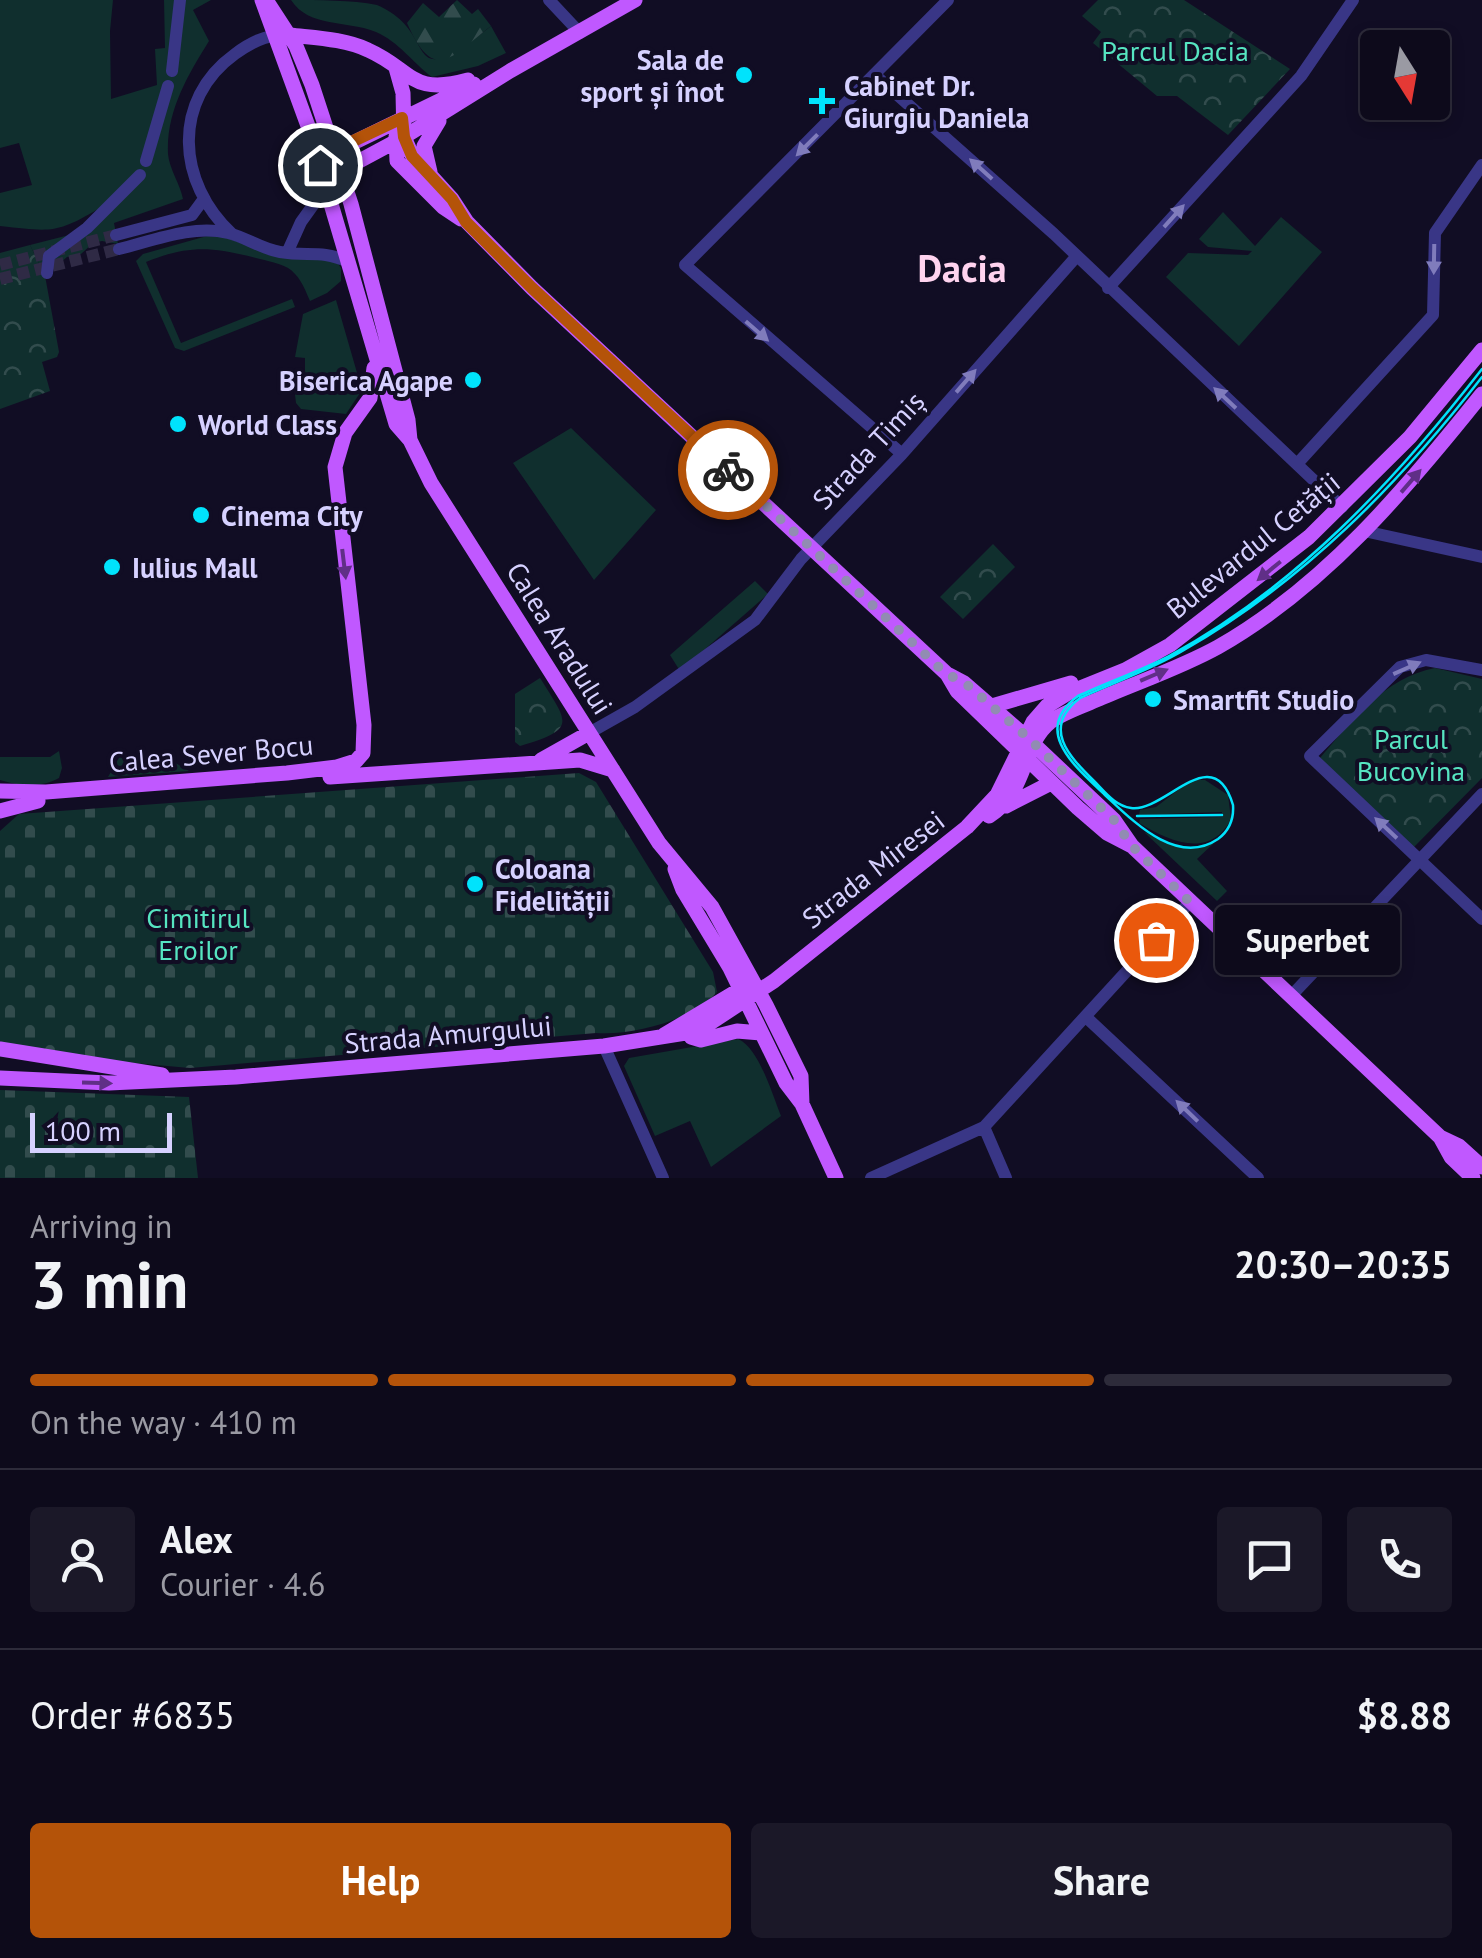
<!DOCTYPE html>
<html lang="en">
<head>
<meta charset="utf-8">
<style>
	:root { --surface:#0d0a1b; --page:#1b1828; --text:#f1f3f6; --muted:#9a9aa3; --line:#2d2b3a; --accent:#b45309 }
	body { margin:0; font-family:"PT Sans",sans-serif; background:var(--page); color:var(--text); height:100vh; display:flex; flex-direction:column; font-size:38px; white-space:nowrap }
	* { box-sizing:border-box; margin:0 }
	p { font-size:32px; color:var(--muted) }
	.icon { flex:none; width:55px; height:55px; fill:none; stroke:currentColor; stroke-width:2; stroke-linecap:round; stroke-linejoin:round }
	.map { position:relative; height:1178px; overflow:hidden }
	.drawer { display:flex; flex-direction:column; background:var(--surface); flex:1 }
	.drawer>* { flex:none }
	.needle { width:65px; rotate:169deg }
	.controls { position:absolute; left:1360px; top:30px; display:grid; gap:20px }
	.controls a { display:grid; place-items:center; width:90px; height:90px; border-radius:10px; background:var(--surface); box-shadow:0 5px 15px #0003,0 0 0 2px var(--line); font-size:50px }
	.scale { position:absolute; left:30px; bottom:25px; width:142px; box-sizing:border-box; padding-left:10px; border:5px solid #d6d1ff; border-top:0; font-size:28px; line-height:35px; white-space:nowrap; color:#d6d1ff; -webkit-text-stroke:8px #110d24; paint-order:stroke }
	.pin { position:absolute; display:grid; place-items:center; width:85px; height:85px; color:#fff; margin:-42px; border:5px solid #fff; border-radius:50%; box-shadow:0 2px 10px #0007 }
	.courier { position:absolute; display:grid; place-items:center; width:100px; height:100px; margin:-50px; border:8px solid #b45309; border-radius:50%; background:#fff; color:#222; box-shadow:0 2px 12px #0007 }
	.bubble { position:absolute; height:70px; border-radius:10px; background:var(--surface); box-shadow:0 5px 15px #0003,0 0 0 2px var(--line); font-size:32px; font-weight:800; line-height:70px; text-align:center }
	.head em { font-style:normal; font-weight:800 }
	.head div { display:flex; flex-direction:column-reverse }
	.head { display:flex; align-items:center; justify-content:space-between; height:170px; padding:0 30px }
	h1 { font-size:65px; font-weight:800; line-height:75px }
	.bar { display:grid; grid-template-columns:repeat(4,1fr); gap:15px 10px; align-content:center; height:120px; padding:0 30px }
	.bar i { height:12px; border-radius:8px; background:var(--line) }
	.bar .active { background:var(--accent) }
	.bar p { grid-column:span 4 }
	.line { display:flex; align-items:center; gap:25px; padding:0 30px; border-top:2px solid var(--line) }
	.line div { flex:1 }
	.round { display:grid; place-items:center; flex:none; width:105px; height:105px; border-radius:10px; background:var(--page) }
	.action { display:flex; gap:20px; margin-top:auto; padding:20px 30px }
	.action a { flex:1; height:115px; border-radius:10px; background:var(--accent); color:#fff; font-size:40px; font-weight:800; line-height:115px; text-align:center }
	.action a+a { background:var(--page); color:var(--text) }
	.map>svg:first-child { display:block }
	.grass { fill:#102f2e }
	.forest { fill:url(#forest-firs) }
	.cemetery { fill:url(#cemetery-stones) }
	.park { fill:url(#park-crowns) }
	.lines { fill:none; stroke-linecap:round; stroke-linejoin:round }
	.minor-tunnel { stroke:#2f2a45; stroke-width:12; stroke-dasharray:12 6; stroke-linecap:butt }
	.minor { stroke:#393686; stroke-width:12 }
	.major { stroke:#c058ff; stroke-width:15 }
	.tram { stroke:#00e3fc; stroke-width:2.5 }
	.oneway { fill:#807cbc }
	.oneway2 { fill:#602f87 }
	.done { stroke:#918cb2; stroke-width:10; stroke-dasharray:0 18 }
	.route { stroke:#b45309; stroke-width:12 }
	.poi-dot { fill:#00e3fc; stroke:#110d24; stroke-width:4 }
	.labels { text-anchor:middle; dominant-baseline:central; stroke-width:8; stroke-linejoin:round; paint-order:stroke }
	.park-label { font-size:28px; fill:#56e5c1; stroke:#110d24 }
	.poi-label { font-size:28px; font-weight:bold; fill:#d6d1ff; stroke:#110d24; text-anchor:start }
	.street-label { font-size:28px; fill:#d6d1ff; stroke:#110d24 }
	.district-label { font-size:38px; font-weight:bold; fill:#ffd3ef; stroke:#110d24 }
</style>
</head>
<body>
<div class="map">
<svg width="1482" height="1178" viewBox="0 0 1482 1178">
	<defs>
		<pattern id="forest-firs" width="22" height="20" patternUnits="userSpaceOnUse" patternTransform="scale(2.5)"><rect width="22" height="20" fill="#102f2e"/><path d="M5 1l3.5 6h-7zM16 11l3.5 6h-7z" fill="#324c4d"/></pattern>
		<pattern id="cemetery-stones" width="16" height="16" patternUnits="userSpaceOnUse" patternTransform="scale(2.5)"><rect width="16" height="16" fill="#102f2e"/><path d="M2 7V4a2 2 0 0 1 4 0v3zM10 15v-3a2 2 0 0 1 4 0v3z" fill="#324c4d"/></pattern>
		<pattern id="park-crowns" width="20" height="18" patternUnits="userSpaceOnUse" patternTransform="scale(2.5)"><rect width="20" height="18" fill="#102f2e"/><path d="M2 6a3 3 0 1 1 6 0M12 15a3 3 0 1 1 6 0" fill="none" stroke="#324c4d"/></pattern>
	</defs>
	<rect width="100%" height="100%" fill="#110d24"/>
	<path class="grass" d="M 0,0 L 113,0 L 110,31 L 111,99 L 157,85 L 155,49 L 165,48 L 164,0 L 211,0 L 193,10 L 209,41 C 188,75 166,111 168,154 C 169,168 180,184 183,199 L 114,223 L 118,244 L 102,241 L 93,243 L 81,254 L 67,257 L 45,276 L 30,245 L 73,234 L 98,209 C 55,235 49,231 0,226 L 0,193 L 32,185 L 19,143 L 0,148 Z
		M 291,0 C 318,0 352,0 377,5 C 443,33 398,99 491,26 L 506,53 L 478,66 L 432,77 C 412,62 399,42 376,32 C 347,20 309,28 291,0 Z
		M 1223,212 L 1255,246 L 1281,217 L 1322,252 L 1239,346 L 1166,277 L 1188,253 L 1248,255 L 1252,251 L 1208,247 L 1199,239 Z
		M 207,236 L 223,237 L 290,259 L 335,259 L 341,268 L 341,281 L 327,293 L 310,301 C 306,292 302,281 295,274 C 287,264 271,262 260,259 C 213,247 191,244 146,262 L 181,343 L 292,299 L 295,307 L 184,351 L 175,348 L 136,261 L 143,254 Z
		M 336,300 L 362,390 L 346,414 L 301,409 L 296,403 L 294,386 L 305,385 L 305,358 L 295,357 L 303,314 Z
		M 571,428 L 656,510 L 594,580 L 513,463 Z
		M 755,581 L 768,594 L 680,671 L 670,655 Z
		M 59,751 L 62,768 L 59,778 C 41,788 19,786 0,780 L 0,757 L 50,757 Z
		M 159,753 L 189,771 L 108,777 L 120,756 Z
		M 1191,780 L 1205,780 L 1228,795 L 1231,819 C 1210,860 1169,841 1139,823 L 1140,819 L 1222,817 L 1222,812 L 1139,815 L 1140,810 L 1156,807 Z
		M 1144,832 L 1182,848 L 1214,843 L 1197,859 L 1227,891 L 1217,901 Z
		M 738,1039 C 759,1048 772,1094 781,1116 L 711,1167 L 690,1121 L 655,1136 L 624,1066 L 629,1058 Z"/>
	<path class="forest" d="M 457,0 L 472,14 L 478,9 L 491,26 C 450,58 434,84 407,23 L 423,3 L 439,17 Z"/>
	<path class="cemetery" d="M 579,773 L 596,782 L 713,972 L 717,992 C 694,1020 631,1036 596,1033 L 190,1068 L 112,1061 L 0,1043 L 0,831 L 19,814 Z
		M 0,1090 L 189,1097 L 198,1178 L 0,1178 Z"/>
	<path class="park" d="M 1098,0 L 1184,0 L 1290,69 L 1228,135 L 1177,96 L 1157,96 L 1093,43 L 1101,32 L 1082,16 Z
		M 30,245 L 45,276 L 59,352 L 57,357 L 42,362 L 50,391 L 0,409 L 0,253 Z
		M 993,544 L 1015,567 L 963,619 L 940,597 Z
		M 1435,668 L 1482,679 L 1482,778 L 1413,848 L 1320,758 C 1352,721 1384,678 1435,668 Z
		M 540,678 C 568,723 578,729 520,746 L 515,742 L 515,694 Z"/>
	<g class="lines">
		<path class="minor-tunnel" d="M 0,265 L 116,235
			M 0,279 L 119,249"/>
		<path class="minor" d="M 549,0 L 580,33
			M 172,71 L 180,0
			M 875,75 L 1054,234 L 1342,507
			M 146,161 L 168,86
			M 232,234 C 177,183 171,100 235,54 C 250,43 265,35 284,35
			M 116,235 L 192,215 L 203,200
			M 119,249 C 152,241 194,224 228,233 C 246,237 261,249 280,252 C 309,257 319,249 349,262
			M 287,253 L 301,222 L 329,183
			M 47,273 L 49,256 L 87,228 L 140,175
			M 1108,288 L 1301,76 L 1353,0
			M 902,454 L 685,265 L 948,0
			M 1297,464 L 1433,315 L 1435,233 L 1482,165
			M 1364,531 L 1482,557
			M 1482,670 L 1426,660 L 1400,667 L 1310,756 L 1482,919
			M 589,733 L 635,707 L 755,620 L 801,559 L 902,454 L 1076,257
			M 1291,996 L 1482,794
			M 1086,1017 L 1258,1178
			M 604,1046 L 663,1178
			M 984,1127 L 1006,1178
			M 871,1178 L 984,1127 L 1190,902"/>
		<path class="major" d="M 262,0 L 308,126 L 396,424 L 410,440 L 431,483 L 659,843 L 712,907 L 766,1005 L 801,1076 L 802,1104
			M 266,0 L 296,46 L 312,85 L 351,204 L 408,420 L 410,440
			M 290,35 C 316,38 345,39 368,50 C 413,70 410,96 468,80
			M 396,68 L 403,93 L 404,137 L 412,155 L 452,199 L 467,222 L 532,288 L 947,674 L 957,691 L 1078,808 L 1107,833 L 1132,846
			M 396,136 L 397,161 L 443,207 L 461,219
			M 324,157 L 474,84
			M 332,171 L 350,166 L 404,137 L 510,71 L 635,0
			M 430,172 L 424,146 L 439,121
			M 947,674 L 964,683 L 1026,737 L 1114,820 L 1132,846 L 1440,1137 L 1459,1146 L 1482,1167
			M 992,706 L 1071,683
			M 541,760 L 589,733
			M 330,777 L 580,760 L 613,770
			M 0,791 L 46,792 L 287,773 L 337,767 L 356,761 L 363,753 L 364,725 L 335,467 L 345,433 L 370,398 L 374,368
			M 1006,806 L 1051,783
			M 0,811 L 38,801
			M 989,816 C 1028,792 1021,745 1050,722 C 1064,712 1083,706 1099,699 C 1138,682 1180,668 1218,647 C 1325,586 1406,489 1482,394
			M 675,869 L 683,890 L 730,968 L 786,1083 L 802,1104 L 836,1178
			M 664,1035 L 749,984
			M 691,1037 L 701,1040 L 737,1031 L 761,1033
			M 0,1049 L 162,1075
			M 0,1078 L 109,1083 L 236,1077 L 604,1046 L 698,1031 L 774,981 L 967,827 L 997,795 L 1033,722 L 1047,706 L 1068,693 L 1125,670 L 1170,645 L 1309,537 L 1410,437 L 1482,350
			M 1440,1137 L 1451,1157 L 1473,1178"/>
		<path class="tram" d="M 1482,369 C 1395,481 1295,588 1169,656 C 1140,671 1108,682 1078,696 C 1030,731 1077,768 1105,795 C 1133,821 1177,867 1218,839 C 1230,830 1234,819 1233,805 C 1213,738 1165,813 1131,808 C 1115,806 1105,792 1094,781 C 1069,756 1041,728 1080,698 C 1114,682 1151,670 1184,650 C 1304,581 1398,485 1482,377
			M 1137,816 L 1222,815"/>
	</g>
	<defs><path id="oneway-solid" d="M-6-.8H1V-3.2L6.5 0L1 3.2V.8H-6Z" transform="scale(2.5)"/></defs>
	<g class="oneway">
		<use href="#oneway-solid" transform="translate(807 145) rotate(135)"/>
		<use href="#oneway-solid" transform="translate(981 169) rotate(-138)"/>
		<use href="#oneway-solid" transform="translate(1174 216) rotate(-48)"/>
		<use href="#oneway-solid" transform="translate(1434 259) rotate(91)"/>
		<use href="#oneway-solid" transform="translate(757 331) rotate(41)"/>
		<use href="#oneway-solid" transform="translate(966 381) rotate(-49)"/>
		<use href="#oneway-solid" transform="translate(1225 398) rotate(-137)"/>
		<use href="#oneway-solid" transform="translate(1407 668) rotate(-24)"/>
		<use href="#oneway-solid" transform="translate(1386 828) rotate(-137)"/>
		<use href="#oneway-solid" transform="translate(1187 1111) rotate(-136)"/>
	</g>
	<g class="oneway2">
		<use href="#oneway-solid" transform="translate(1411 481) rotate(-49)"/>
		<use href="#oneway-solid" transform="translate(344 564) rotate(83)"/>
		<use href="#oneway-solid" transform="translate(1269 571) rotate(141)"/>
		<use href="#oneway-solid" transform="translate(1154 675) rotate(-23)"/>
		<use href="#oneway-solid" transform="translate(97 1083) rotate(2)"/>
	</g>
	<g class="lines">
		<path class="done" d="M 728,470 L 946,674 L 964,682 L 1026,736 L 1114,820 L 1132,846 L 1190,902 L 1156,940"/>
		<path class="route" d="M 320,165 L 332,151 L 402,118 L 404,137 L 412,156 L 452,199 L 466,222 L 532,288 L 728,470"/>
	</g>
	<g class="poi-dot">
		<circle cx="744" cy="75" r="10"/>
		<path d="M817 86h10v10h10v10h-10v10h-10v-10h-10v-10h10z"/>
		<circle cx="473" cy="380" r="10"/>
		<circle cx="178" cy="424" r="10"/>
		<circle cx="201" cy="515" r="10"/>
		<circle cx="112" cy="567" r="10"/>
		<circle cx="1153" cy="699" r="10"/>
		<circle cx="475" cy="884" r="10"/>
	</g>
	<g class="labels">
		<g class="park-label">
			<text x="1175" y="50">Parcul Dacia</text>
			<text x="1411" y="738">Parcul<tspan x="1411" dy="32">Bucovina</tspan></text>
			<text x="198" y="917">Cimitirul<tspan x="198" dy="32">Eroilor</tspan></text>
		</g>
		<g class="poi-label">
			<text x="724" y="59" text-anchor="end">Sala de<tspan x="724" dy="32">sport și înot</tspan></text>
			<text x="844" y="85">Cabinet Dr.<tspan x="844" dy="32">Giurgiu Daniela</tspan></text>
			<text x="453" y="380" text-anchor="end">Biserica Agape</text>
			<text x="198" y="424">World Class</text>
			<text x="221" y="515">Cinema City</text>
			<text x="132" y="567">Iulius Mall</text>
			<text x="1173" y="699">Smartfit Studio</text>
			<text x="495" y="868">Coloana<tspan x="495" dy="32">Fidelității</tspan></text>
		</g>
		<g class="street-label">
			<text transform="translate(868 450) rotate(-47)">Strada Timiș</text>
			<text transform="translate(1253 545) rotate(-39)">Bulevardul Cetății</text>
			<text transform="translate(560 638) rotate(58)">Calea Aradului</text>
			<text transform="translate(211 753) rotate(-5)">Calea Sever Bocu</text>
			<text transform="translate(873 869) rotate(-38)">Strada Miresei</text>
			<text transform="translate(448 1034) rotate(-5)">Strada Amurgului</text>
		</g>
		<g class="district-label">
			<text x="962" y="267">Dacia</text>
		</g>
	</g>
</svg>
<div class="controls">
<a><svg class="needle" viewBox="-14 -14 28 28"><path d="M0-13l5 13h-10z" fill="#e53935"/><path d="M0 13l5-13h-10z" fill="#9a9aa3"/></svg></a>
</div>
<div class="scale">100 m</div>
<div class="pin" style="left:1156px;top:940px;background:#ea580c"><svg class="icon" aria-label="bag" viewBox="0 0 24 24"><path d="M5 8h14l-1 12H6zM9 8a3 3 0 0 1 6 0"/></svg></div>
<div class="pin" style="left:320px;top:165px;background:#1f2937"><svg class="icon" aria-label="home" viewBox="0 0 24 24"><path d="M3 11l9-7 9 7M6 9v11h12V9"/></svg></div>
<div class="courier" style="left:728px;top:470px"><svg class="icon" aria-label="bike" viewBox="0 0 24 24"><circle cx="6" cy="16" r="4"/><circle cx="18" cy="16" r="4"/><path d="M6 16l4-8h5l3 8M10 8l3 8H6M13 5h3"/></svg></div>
<div class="bubble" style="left:1215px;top:905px;width:185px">Superbet</div>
</div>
<section class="drawer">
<div class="head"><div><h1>3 min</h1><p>Arriving in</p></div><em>20:30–20:35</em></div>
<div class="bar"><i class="active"></i><i class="active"></i><i class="active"></i><i></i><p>On the way · 410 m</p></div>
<div class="line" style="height:180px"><a class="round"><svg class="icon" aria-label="person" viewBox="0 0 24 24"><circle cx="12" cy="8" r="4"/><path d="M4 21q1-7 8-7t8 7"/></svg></a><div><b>Alex</b><p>Courier · 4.6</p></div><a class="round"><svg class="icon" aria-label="chat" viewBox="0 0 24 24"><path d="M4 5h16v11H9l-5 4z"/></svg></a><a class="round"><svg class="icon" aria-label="phone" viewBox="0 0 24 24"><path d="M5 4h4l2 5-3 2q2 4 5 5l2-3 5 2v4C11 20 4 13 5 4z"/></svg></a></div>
<div class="line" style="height:130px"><div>Order #6835</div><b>$8.88</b></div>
<div class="action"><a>Help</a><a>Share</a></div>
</section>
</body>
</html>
